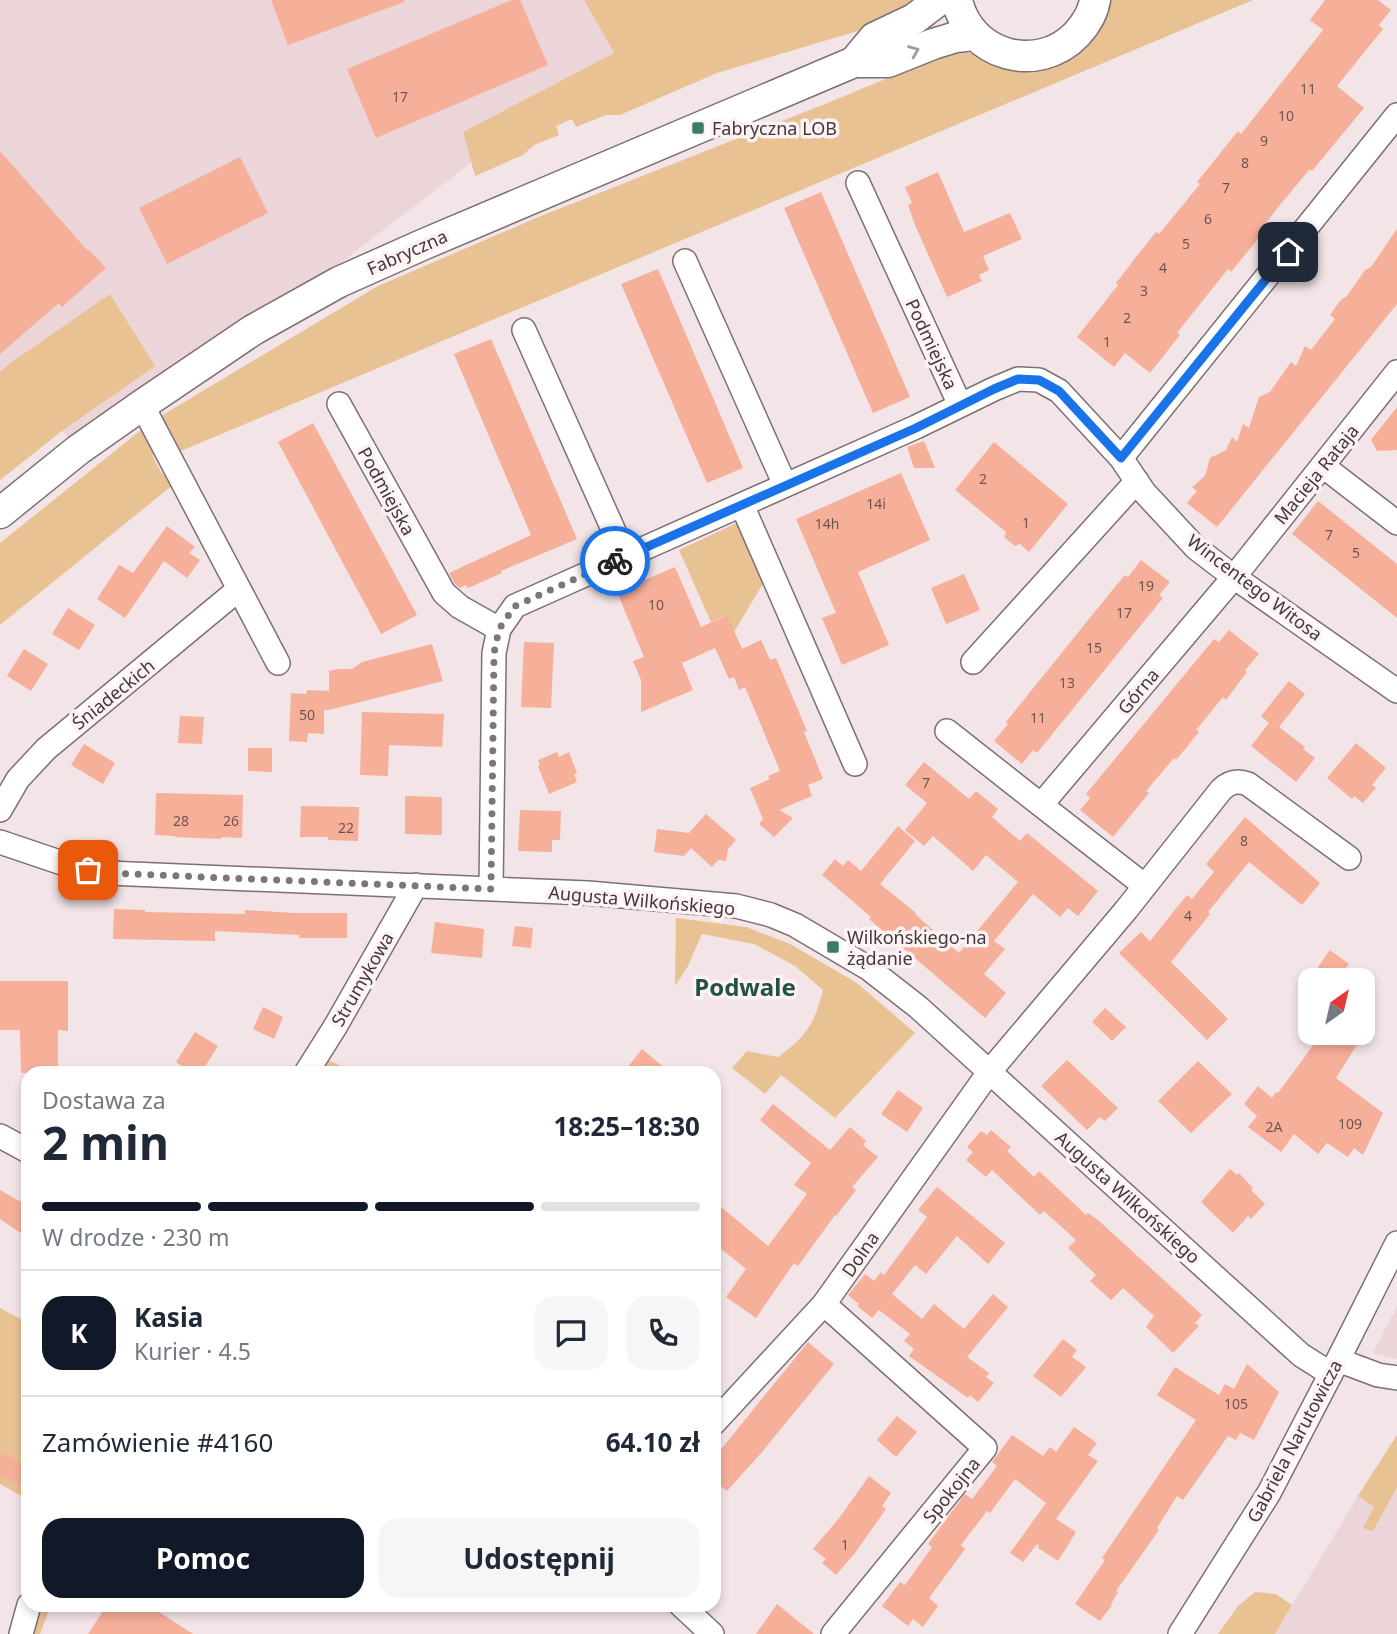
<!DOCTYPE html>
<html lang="pl">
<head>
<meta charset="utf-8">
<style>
	:root { --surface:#fff; --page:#f6f6f7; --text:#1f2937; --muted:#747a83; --line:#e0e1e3; --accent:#111827 }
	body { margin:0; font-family:"Noto Sans",sans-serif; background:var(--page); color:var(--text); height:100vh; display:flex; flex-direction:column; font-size:26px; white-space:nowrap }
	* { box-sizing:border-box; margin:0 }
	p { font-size:23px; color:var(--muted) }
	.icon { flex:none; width:38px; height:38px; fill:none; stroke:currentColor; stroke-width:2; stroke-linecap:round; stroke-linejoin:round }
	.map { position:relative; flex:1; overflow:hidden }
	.sheet { position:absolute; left:21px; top:1066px; width:700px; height:546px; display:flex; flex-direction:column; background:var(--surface); border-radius:21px; box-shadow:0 4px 10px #0003 }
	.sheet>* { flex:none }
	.needle { width:46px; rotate:34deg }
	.fabs { position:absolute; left:1298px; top:968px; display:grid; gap:14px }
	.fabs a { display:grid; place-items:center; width:77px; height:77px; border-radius:14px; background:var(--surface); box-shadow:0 4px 10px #0003; font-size:35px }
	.pin { position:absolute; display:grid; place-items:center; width:60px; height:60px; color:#fff; margin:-30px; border-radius:14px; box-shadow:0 4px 10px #0006 }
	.courier { position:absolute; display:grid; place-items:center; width:70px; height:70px; margin:-35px; border:5px solid #1a73e8; border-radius:50%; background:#fff; color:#222; box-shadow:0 2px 9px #0007 }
	.summary em { font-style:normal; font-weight:700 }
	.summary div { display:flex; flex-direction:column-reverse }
	.summary { display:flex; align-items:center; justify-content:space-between; height:119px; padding:0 21px }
	h1 { font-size:46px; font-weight:700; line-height:52px }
	.bar { display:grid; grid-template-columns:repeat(4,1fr); gap:10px 7px; align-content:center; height:84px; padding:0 21px }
	.bar i { height:9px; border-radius:5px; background:var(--line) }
	.bar .current { background:var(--accent) }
	.bar p { grid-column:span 4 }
	.line { display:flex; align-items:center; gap:18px; padding:0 21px; border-top:2px solid var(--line) }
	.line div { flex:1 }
	.round { display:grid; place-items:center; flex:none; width:74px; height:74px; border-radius:21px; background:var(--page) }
	.action { display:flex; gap:14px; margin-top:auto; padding:14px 21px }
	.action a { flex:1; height:80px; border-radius:21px; background:var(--accent); color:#fff; font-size:28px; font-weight:700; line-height:80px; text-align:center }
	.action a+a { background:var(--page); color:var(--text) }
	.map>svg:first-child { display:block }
	.built { fill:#ecd5d9 }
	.green { fill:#e9c294 }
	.building { fill:#f6af99 }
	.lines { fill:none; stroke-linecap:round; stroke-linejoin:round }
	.minor-casing { stroke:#7d7072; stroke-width:26 }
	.tertiary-casing { stroke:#7d7072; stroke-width:33 }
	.minor { stroke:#fff; stroke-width:23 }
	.tertiary { stroke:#fff; stroke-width:30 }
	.oneway { stroke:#9f9c9c }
	.done { stroke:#7e7577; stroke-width:7; stroke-dasharray:0 12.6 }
	.route { stroke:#1a73e8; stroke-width:9 }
	.poi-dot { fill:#3d7b69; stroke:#fef2f4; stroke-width:2.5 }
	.labels { text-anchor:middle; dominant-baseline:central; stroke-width:7; stroke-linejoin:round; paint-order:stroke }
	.number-label { font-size:14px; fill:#6d5652 }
	.poi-label { font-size:18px; fill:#3f393a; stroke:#fef2f4; text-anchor:start }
	.street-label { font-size:18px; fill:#3f393a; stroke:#fef2f4 }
	.district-label { font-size:24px; font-weight:bold; fill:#205344; stroke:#fef2f4 }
</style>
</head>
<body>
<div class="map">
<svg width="1397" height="1634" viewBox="0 0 1397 1634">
	<rect width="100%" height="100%" fill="#f3e4e7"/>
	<path class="built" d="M 0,0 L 584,0 L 614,53 L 253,330 L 78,450 L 9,365 L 0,372 Z
		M 1397,1306 L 1397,1359 L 1373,1353 Z
		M 1397,1435 L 1397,1634 L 1275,1634 L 1358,1496 Z"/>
	<path class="green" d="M 584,0 L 924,0 L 881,24 L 717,73 L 620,115 L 606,115 L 576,127 L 572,119 L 556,126 L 559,135 L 534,145 L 523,155 L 475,176 L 463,132 L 614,53 Z
		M 1112,0 L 1253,0 L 169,456 L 152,455 L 161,472 L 174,484 L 0,625 L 0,543 L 151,422 L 378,286 L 541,216 L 825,104 L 953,51 L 977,54 L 1004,68 L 1044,69 L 1098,33 Z
		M 110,294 L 155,366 L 62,431 L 0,480 L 0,372 L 9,364 Z
		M 737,523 L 764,582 L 734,632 L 726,615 L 711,622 L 679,550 Z
		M 676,918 L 746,927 L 790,944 L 857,983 L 915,1033 L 835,1118 L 781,1075 L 765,1094 L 732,1068 L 747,1051 L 778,1057 C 807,1036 814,1024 823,990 L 795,966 L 754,944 L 702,934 L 688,966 L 675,986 Z
		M 317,1055 L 356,1073 L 306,1073 Z
		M 0,1308 L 28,1323 L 28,1500 L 0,1484 Z
		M 1397,1435 L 1397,1487 L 1373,1531 L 1363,1528 L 1374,1507 L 1358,1496 Z
		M 1255,1592 L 1276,1594 L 1292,1605 L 1275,1634 L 1218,1634 L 1238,1606 Z
		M 28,1605 L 51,1605 L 40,1634 L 20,1634 Z"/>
	<path class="building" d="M 271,0 L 404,0 L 404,2 L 288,45 Z
		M 512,0 L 520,0 L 548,65 L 376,138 L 347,69 Z
		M 1325,0 L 1378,0 L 1391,10 L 1379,25 L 1383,29 L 1337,86 L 1364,108 L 1312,171 L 1310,169 L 1279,206 L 1259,232 L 1262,234 L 1231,272 L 1228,269 L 1177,333 L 1180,335 L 1150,373 L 1125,353 L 1114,367 L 1077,337 L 1118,285 L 1116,283 L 1136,257 L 1156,232 L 1159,234 L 1200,184 L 1197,182 L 1238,131 L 1241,134 L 1323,30 L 1310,20 Z
		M 0,151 L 88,251 L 89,250 L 106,268 L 62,307 L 59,303 L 0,354 Z
		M 240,157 L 268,213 L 167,264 L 139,208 Z
		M 938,172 L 964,232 L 1010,213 L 1022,239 L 983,256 L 989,270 L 979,275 L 982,281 L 947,297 L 915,225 L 908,205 L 912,203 L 905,187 Z
		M 821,192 L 910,397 L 873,413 L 784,208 Z
		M 1397,229 L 1397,304 L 1217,527 L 1187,503 L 1197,491 L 1192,487 L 1205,476 L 1210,458 L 1226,450 L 1232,437 L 1237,442 L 1243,424 L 1249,428 L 1259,397 L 1270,392 L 1291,362 L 1296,366 L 1305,346 L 1311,350 L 1335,319 L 1330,315 L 1340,301 L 1347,296 L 1365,270 L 1371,267 Z
		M 658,269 L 743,468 L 707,483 L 621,284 Z
		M 491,339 L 577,539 L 501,571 L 502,573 L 468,588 L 466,585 L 460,588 L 455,584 L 449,573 L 531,535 L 454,354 Z
		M 1397,407 L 1397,450 L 1377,451 L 1371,440 Z
		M 313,423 L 417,615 L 381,634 L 278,442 Z
		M 924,441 L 935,468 L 914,468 L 907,447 Z
		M 994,442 L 1068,504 L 1029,552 L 1020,544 L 1015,546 L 1004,537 L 1006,532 L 955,490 Z
		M 901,473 L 930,540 L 858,572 L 889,645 L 842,665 L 822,618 L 836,613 L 796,519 Z
		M 1318,501 L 1397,564 L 1397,618 L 1292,534 Z
		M 167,526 L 195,547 L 189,553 L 200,560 L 187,578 L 164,561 L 125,618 L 97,599 L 119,565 L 133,573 Z
		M 1141,560 L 1170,582 L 1159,595 L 1163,598 L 1037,753 L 1033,750 L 1022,764 L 994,741 L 1008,724 L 1006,722 L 1114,588 L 1125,575 L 1128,577 Z
		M 675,567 L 701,627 L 727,615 L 742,649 L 761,640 L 770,660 L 776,658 L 807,731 L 804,732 L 823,779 L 808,785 L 812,796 L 779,810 L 793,818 L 774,837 L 759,824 L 763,819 L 750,788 L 770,779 L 768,776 L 780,771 L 745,687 L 739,690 L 734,677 L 729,679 L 715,648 L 682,663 L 693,690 L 641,712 L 641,680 L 633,661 L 644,657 L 617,592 Z
		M 964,574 L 980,610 L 946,624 L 931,588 Z
		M 68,608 L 95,625 L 79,650 L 52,634 Z
		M 1229,630 L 1259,654 L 1245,670 L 1247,672 L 1226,700 L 1223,697 L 1196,730 L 1199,732 L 1176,760 L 1174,758 L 1146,791 L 1149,793 L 1113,837 L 1080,810 L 1090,798 L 1086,794 L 1214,639 L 1219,642 Z
		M 524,642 L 554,643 L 551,708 L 521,707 Z
		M 432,644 L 443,681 L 329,710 L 324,710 L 324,734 L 308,733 L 307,742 L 289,741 L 291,693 L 306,694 L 307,690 L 329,691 L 329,671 L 338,669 L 352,669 L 362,662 Z
		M 24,649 L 48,664 L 31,691 L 7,676 Z
		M 1289,681 L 1305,694 L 1279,727 L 1305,747 L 1303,749 L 1315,758 L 1296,782 L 1251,746 L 1269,723 L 1261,716 Z
		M 362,712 L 444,714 L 442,747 L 389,745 L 388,776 L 360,775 Z
		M 180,716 L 204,717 L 202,744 L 178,743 Z
		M 1356,743 L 1386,768 L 1372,785 L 1376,788 L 1363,803 L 1354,796 L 1352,799 L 1327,778 Z
		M 84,744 L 115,763 L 103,784 L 71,765 Z
		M 248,748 L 272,748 L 272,772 L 248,771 Z
		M 557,752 L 559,757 L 569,752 L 577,773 L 574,774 L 577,782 L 549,794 L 538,766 L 540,764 L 538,760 Z
		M 924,762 L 969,799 L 976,791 L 998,809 L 992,817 L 1020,841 L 1027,833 L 1098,891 L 1078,916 L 1068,908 L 1060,917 L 1033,894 L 994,941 L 1005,949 L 984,974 L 1006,993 L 985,1018 L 869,919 L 871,917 L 822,875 L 835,859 L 843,866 L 848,860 L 861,871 L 898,826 L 915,841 L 880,884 L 916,913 L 915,914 L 959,953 L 1018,882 L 986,855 L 973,871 L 933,836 L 924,846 L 905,830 L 927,803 L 905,785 Z
		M 156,793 L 243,795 L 242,838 L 222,837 L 221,839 L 175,837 L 175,836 L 155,835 Z
		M 405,796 L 442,797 L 442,835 L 405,834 Z
		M 301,806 L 359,807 L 358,841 L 328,840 L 328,837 L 300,837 Z
		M 520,810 L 561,811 L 560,840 L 552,840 L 552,852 L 518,851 Z
		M 706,814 L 736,840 L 728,849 L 726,861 L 718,860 L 712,867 L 691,848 L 684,856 L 654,852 L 657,829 L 689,833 Z
		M 1245,817 L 1320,883 L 1302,905 L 1249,862 L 1208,912 L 1210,914 L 1171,962 L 1228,1019 L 1207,1040 L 1119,953 L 1141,932 L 1150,941 L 1187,895 L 1192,899 L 1214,872 L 1206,864 Z
		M 114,909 L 145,910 L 145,912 L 245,914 L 245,910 L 294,913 L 347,913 L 347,938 L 299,938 L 299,935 L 215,931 L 215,941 L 113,939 Z
		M 435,922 L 484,929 L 482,958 L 431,953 Z
		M 515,926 L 533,928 L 531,948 L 512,946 Z
		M 1330,950 L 1349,964 L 1337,980 L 1329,980 L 1316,970 Z
		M 0,981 L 68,981 L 68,1031 L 58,1030 L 58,1073 L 21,1073 L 20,1030 L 0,1030 Z
		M 263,1007 L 283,1017 L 274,1039 L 253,1029 Z
		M 1105,1008 L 1126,1027 L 1112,1041 L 1092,1022 Z
		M 195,1032 L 218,1046 L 201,1073 L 193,1073 L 176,1062 Z
		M 1323,1032 L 1365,1032 L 1336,1078 L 1383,1113 L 1363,1155 L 1354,1148 L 1348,1157 L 1327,1143 L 1318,1154 L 1294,1134 L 1281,1152 L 1248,1127 L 1257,1116 L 1244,1104 L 1258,1086 L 1272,1098 L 1276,1092 L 1278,1093 Z
		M 642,1049 L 671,1073 L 623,1073 Z
		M 1067,1060 L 1118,1108 L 1105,1121 L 1100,1117 L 1087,1130 L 1041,1086 Z
		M 1198,1061 L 1232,1094 L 1191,1133 L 1158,1101 Z
		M 898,1090 L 923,1108 L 907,1132 L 881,1114 Z
		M 773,1104 L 830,1150 L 850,1127 L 866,1141 L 863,1145 L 878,1157 L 852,1187 L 856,1190 L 836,1216 L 835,1215 L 798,1266 L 794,1263 L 756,1318 L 726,1297 L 746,1269 L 714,1243 L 714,1201 L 768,1246 L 807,1194 L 794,1185 L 811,1163 L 760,1120 Z
		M 991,1130 L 1011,1147 L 1007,1151 L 1034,1177 L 1039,1171 L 1086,1215 L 1088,1213 L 1098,1220 L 1202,1315 L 1195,1323 L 1199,1326 L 1173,1353 L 1146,1327 L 1154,1316 L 1123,1288 L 1111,1300 L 1090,1281 L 1096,1275 L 1068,1248 L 1076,1240 L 1044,1211 L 1040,1215 L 992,1170 L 986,1177 L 966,1160 L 973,1152 L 967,1147 L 981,1131 L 987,1135 Z
		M 1230,1169 L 1237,1175 L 1239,1173 L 1253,1188 L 1251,1190 L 1265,1204 L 1251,1219 L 1248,1216 L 1233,1233 L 1201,1202 Z
		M 937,1187 L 1005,1243 L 988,1264 L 957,1236 L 926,1274 L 915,1265 L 892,1294 L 922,1319 L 934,1304 L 964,1329 L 993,1294 L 1008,1307 L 967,1357 L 989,1373 L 986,1377 L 994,1383 L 978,1402 L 970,1395 L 968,1398 L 909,1356 L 914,1349 L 904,1341 L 910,1334 L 879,1310 L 872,1318 L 857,1306 L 859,1304 L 848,1295 L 865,1274 L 874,1281 L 881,1272 L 884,1275 L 927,1217 L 918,1210 Z
		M 0,1190 L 28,1206 L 28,1238 L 0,1219 Z
		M 1063,1339 L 1077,1350 L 1072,1357 L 1086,1367 L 1061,1397 L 1033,1376 Z
		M 808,1342 L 834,1364 L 762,1452 L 727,1491 L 714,1481 L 714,1458 Z
		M 1247,1364 L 1279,1392 L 1254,1440 L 1240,1433 L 1236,1440 L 1228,1436 L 1183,1500 L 1177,1496 L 1157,1528 L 1159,1530 L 1116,1591 L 1118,1592 L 1111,1604 L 1112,1605 L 1100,1621 L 1075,1604 L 1105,1560 L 1102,1558 L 1196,1420 L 1157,1395 L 1175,1367 L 1219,1395 L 1225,1384 L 1234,1389 Z
		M 897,1416 L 917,1432 L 896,1457 L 877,1440 Z
		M 1074,1427 L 1097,1443 L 1088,1455 L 1098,1461 L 1056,1519 L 1076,1532 L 1058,1561 L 1038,1548 L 1039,1546 L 1037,1544 L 1023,1562 L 1010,1553 L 1046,1503 L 1015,1479 L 990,1513 L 987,1511 L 961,1545 L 965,1549 L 929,1598 L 938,1606 L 923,1627 L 913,1619 L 908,1626 L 882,1606 L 900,1582 L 905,1585 L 932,1547 L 928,1544 L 962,1498 L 965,1494 L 972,1499 L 997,1466 L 992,1462 L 1012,1435 L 1043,1456 L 1050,1447 L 1056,1452 Z
		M 0,1452 L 28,1466 L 28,1489 L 0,1475 Z
		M 869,1476 L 891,1493 L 882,1506 L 886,1509 L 855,1553 L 836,1575 L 822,1563 L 826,1559 L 813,1549 L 840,1517 Z
		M 777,1604 L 814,1634 L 756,1634 Z
		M 107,1605 L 148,1605 L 193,1634 L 88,1634 Z"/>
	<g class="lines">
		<defs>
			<path id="minor" d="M 858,183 L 960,405
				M 685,261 L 785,485
				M 524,330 L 625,556
				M 339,404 L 444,593 L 460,607 L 499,629
				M 1121,458 L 1397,115
				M 1323,466 L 1397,523
				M 742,505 L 855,764
				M 239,589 L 278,663
				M 973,662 L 1137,481
				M 947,731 L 1041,805
				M 0,810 L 18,779 L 46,749 L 239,589 L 142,405
				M 0,842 L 71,866 L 108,873 L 588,893 L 736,906 L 771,915 L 795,925 L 868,968 L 918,1007 L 1301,1355 L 1331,1374
				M 1145,886 L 1041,805 L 1234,577 L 1397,372
				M 491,889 L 494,653 L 499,629 L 515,606 L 916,427 L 994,389 L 1018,379 L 1039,380 L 1059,391 L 1121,458 L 1144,492 L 1196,548 L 1234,577 L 1397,691
				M 306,1073 L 335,1027 L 416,885
				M 0,1136 L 28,1151
				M 824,1304 L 985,1448 L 833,1634
				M 1338,1360 L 1378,1375 L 1397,1378
				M 714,1423 L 824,1304 L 990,1071 L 1126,910 L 1221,790 C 1229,782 1237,780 1248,784 L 1349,858
				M 681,1605 L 712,1634
				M 21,1634 L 29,1605
				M 1180,1634 L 1269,1493 L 1338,1360 L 1397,1243"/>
			<path id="tertiary" d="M 957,0 C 969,56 1038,75 1077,34 C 1086,24 1093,13 1095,0
				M 854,62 L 874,38 L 914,19 L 939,0
				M 0,513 L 78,450 L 142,405 L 253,330 L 339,282 L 422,245 L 854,62 L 888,62 L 933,44 L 956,37 L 975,35"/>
		</defs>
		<use href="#minor" class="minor-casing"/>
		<use href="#tertiary" class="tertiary-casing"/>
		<use href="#minor" class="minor"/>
		<use href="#tertiary" class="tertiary"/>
	</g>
	<defs><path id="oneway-chevron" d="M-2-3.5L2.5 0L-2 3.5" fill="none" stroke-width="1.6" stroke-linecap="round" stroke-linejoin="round" transform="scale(1.75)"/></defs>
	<use class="oneway" href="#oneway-chevron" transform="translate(914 51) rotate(-22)"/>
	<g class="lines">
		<path class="done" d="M 88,870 L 108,873 L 491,889 L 494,653 L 499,629 L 515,606 L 615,561"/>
		<path class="route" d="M 615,561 L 916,428 L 994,389 L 1018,379 L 1039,380 L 1059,391 L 1121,458 L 1288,252"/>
	</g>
	<g class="poi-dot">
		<rect x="691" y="121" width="14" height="14" rx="3.5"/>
		<rect x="826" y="940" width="14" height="14" rx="3.5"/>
	</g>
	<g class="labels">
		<g class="number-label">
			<text x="1308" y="88">11</text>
			<text x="400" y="96">17</text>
			<text x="1286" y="115">10</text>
			<text x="1264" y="140">9</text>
			<text x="1245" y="162">8</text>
			<text x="1226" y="187">7</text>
			<text x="1208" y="218">6</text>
			<text x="1186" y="243">5</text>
			<text x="1163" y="267">4</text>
			<text x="1144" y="290">3</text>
			<text x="1127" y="317">2</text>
			<text x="1107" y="341">1</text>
			<text x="983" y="478">2</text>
			<text x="876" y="503">14i</text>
			<text x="1026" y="522">1</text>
			<text x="827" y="523">14h</text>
			<text x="1329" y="534">7</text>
			<text x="1356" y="552">5</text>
			<text x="1146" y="585">19</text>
			<text x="656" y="604">10</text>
			<text x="1124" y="612">17</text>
			<text x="1094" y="647">15</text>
			<text x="1067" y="682">13</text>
			<text x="307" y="714">50</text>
			<text x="1038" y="717">11</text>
			<text x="926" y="782">7</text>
			<text x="181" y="820">28</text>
			<text x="231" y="820">26</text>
			<text x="346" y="827">22</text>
			<text x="1244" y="840">8</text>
			<text x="1188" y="915">4</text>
			<text x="1350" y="1123">109</text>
			<text x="1274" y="1126">2A</text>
			<text x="1236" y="1403">105</text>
			<text x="845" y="1544">1</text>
		</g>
		<g class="poi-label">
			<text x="712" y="128">Fabryczna LOB</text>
			<text x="847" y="937">Wilkońskiego-na<tspan x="847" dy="21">żądanie</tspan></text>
		</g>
		<g class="street-label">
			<text transform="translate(407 252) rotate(-24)">Fabryczna</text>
			<text transform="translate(932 344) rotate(65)">Podmiejska</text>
			<text transform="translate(1316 474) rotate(-51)">Macieja Rataja</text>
			<text transform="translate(387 491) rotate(61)">Podmiejska</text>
			<text transform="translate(1255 587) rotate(37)">Wincentego Witosa</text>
			<text transform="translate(1138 691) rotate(-50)">Górna</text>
			<text transform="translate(113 694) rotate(-39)">Śniadeckich</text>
			<text transform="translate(642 900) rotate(5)">Augusta Wilkońskiego</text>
			<text transform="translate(362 979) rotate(-60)">Strumykowa</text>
			<text transform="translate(1128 1197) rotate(42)">Augusta Wilkońskiego</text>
			<text transform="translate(860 1254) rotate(-55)">Dolna</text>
			<text transform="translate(1294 1441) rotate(-62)">Gabriela Narutowicza</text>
			<text transform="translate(951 1490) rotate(-51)">Spokojna</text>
		</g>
		<g class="district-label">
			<text x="745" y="986">Podwale</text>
		</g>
	</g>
</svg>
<div class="fabs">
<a><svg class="needle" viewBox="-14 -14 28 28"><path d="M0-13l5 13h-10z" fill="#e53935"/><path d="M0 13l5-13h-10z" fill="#747a83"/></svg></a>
</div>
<div class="pin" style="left:88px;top:870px;background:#ea580c"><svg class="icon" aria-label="bag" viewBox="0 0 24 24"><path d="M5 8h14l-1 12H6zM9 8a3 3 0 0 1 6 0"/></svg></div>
<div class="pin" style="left:1288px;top:252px;background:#1f2937"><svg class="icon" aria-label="home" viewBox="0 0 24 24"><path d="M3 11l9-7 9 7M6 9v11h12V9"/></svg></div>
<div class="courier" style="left:615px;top:561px"><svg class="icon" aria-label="bike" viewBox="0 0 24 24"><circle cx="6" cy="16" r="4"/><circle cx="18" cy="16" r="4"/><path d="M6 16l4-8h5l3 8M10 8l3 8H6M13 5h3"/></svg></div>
<section class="sheet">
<div class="summary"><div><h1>2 min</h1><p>Dostawa za</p></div><em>18:25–18:30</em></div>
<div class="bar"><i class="current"></i><i class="current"></i><i class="current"></i><i></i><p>W drodze · 230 m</p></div>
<div class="line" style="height:126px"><b class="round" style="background:var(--accent);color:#fff">K</b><div><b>Kasia</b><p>Kurier · 4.5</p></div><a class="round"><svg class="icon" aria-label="chat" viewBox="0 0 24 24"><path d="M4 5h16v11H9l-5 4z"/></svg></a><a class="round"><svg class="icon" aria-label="phone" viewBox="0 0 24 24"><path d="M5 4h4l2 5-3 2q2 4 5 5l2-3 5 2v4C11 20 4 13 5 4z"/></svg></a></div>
<div class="line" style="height:91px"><div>Zamówienie #4160</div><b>64.10 zł</b></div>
<div class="action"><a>Pomoc</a><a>Udostępnij</a></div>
</section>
</div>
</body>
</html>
